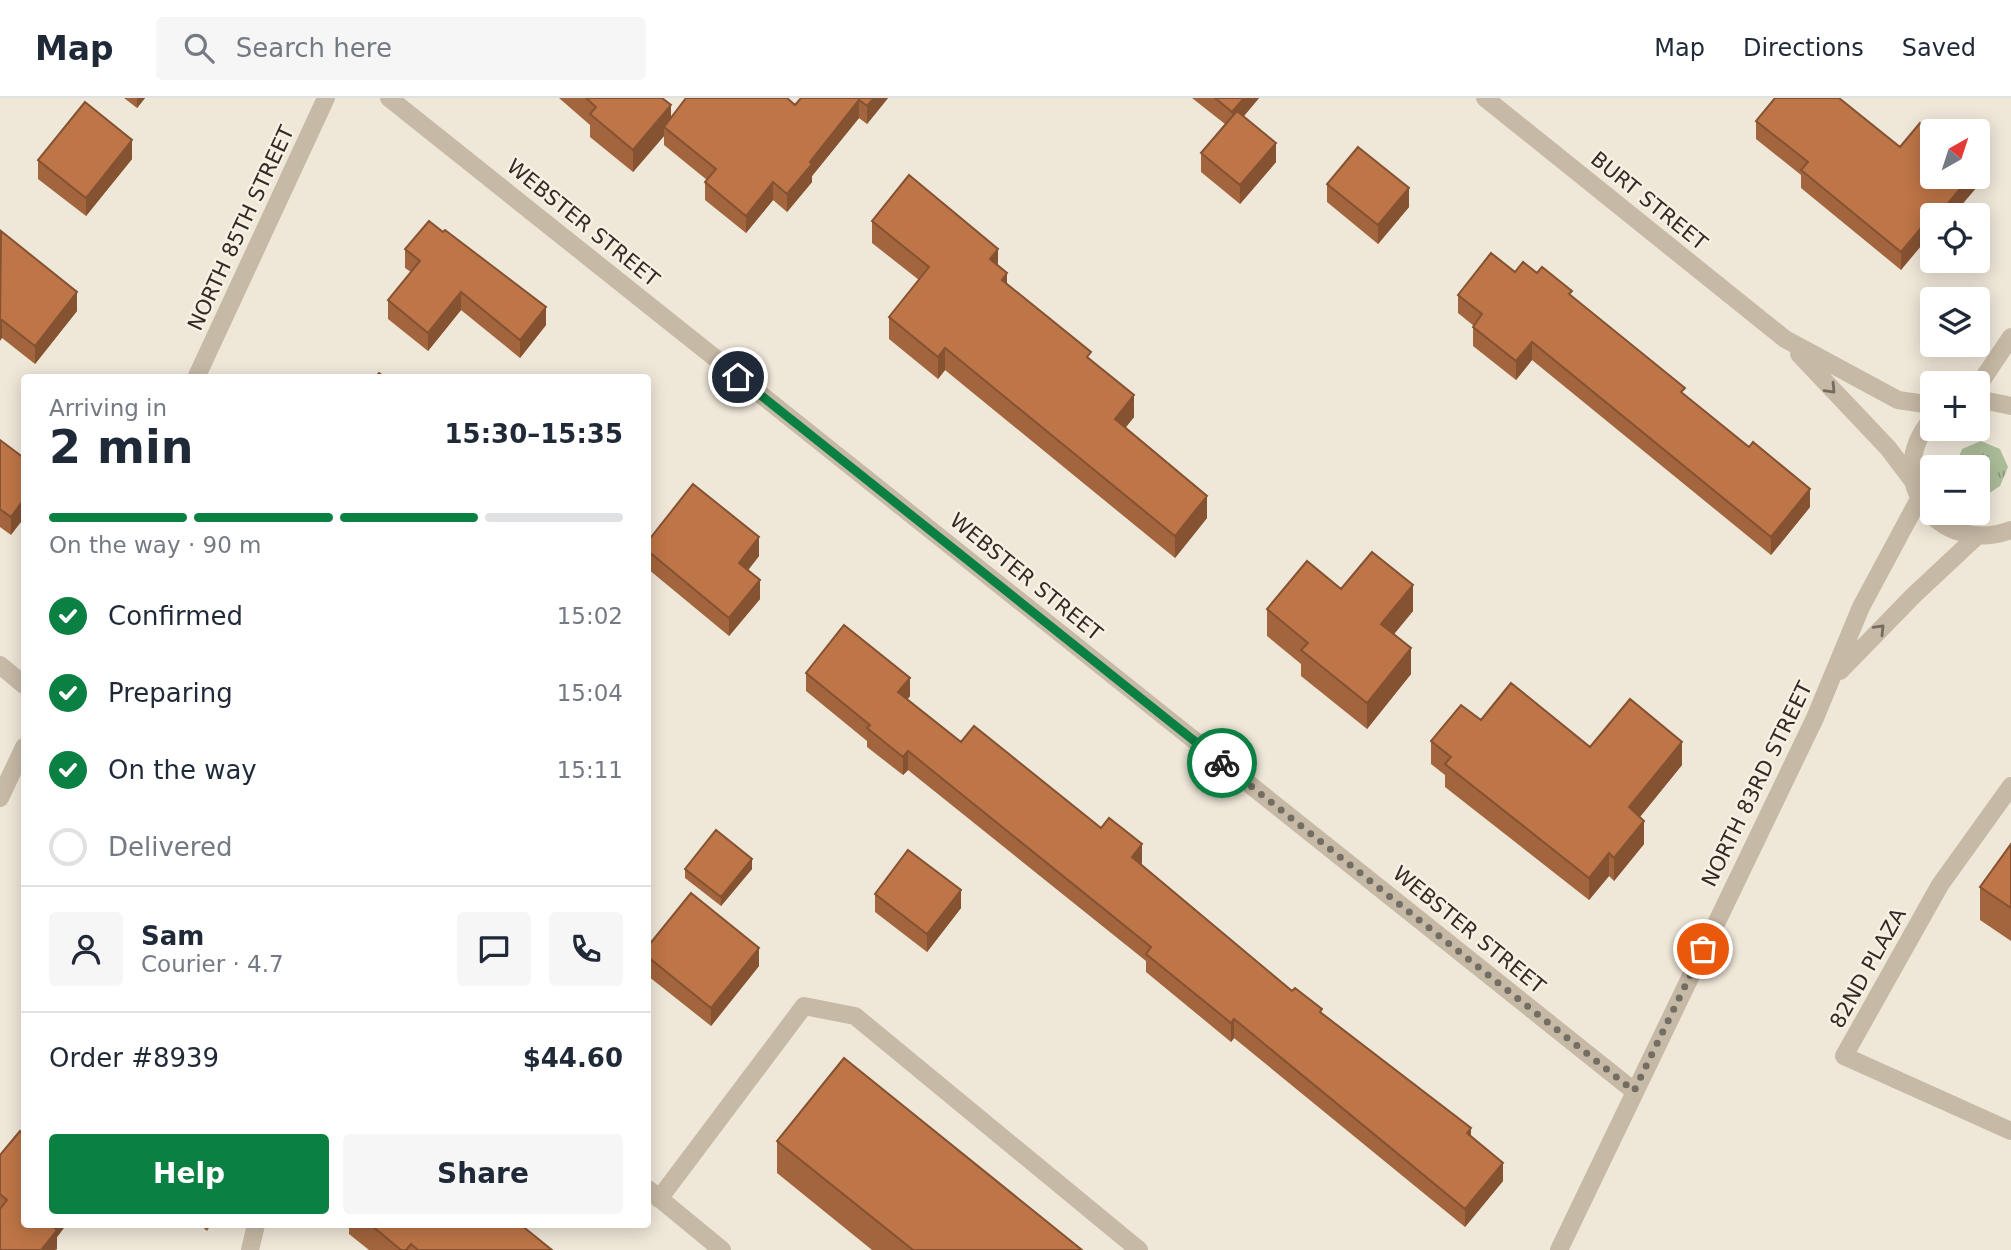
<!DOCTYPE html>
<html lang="en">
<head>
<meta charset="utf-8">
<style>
	:root { --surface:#fff; --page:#f6f6f7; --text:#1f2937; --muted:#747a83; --line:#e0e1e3; --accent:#0b8043 }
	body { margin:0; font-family:"DejaVu Sans",sans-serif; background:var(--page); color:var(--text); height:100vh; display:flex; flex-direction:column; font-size:26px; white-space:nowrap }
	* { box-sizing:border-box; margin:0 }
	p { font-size:23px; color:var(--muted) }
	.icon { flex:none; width:38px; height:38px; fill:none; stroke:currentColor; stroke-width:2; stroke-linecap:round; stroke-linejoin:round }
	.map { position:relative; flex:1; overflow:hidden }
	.drawer { position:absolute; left:21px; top:276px; width:630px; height:854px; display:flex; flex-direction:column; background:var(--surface); border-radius:7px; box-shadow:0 4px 18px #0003 }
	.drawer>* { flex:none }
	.needle { width:46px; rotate:39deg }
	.buttons { position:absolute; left:1920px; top:21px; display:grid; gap:14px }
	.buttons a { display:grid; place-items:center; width:70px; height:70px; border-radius:7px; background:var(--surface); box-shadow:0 4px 18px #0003; font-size:35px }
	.pin { position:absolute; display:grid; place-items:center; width:60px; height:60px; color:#fff; margin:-30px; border:4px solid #fff; border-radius:50%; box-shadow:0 2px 7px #0007 }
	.courier { position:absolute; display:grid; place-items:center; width:70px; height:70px; margin:-35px; border:5px solid #0b8043; border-radius:50%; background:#fff; color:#222; box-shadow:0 2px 9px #0007 }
	.head em { font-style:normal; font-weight:700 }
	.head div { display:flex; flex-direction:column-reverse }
	.head { display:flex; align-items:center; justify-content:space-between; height:119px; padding:0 28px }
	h1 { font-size:46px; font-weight:700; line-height:52px }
	.bar { display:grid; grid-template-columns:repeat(4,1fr); gap:10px 7px; align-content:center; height:84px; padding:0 28px }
	.bar i { height:9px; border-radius:5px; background:var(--line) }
	.bar .on { background:var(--accent) }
	.bar p { grid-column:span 4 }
	.line { display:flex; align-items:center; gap:18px; padding:0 28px; border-top:2px solid var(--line) }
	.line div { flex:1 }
	.round { display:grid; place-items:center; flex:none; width:74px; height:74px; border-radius:7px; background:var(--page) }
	ol { padding:0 28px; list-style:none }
	li { display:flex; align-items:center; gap:21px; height:77px }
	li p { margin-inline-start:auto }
	li .icon { padding:7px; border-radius:50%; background:var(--accent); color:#fff; stroke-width:4 }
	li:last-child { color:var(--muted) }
	li i { width:38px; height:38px; border:4px solid var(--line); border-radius:50% }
	.cta { display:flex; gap:14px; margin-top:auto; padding:14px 28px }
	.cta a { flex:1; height:80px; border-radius:7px; background:var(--accent); color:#fff; font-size:28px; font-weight:700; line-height:80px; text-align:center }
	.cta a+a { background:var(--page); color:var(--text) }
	header { display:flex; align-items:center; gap:42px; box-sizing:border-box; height:98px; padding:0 35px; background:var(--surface); border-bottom:2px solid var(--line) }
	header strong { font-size:33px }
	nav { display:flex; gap:38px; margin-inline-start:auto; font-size:24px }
	.search { width:490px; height:63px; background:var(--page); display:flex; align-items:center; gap:18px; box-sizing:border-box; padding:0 24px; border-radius:7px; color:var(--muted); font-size:26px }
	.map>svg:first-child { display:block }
	.grass { fill:url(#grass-tufts) }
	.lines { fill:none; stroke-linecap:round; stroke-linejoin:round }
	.minor { stroke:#c6b9a5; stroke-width:18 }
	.wall { fill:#a3653d }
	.shaded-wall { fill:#855232 }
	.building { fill:#be7547; stroke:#855232; stroke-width:2 }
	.oneway { stroke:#756b5f }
	.done { stroke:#746d64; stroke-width:7; stroke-dasharray:0 12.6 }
	.route { stroke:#0b8043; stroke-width:9 }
	.labels { text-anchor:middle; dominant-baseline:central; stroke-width:5; stroke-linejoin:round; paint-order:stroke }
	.street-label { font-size:21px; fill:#322b26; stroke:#f7f1e4 }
</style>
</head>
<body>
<header>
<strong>Map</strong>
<div class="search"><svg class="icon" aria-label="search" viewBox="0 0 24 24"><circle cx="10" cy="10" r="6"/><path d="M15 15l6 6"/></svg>Search here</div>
<nav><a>Map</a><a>Directions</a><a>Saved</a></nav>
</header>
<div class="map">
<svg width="2011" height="1152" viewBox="0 0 2011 1152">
	<defs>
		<pattern id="grass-tufts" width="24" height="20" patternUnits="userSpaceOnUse" patternTransform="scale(1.75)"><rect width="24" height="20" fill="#acbd99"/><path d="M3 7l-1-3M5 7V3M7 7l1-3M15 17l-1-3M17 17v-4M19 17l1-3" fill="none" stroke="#8d9a7d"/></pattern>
	</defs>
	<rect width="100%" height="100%" fill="#efe7d8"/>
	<path class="grass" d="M 1981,343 L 2000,351 L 2008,369 L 2000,388 L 1991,394 L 1978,395 L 1978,369 L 1955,369 L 1962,351 Z"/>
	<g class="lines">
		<path class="minor" d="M 389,0 L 1634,993
			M 1485,0 L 1785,241 L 1898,302 L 1932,307
			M 1799,256 L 1888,350 L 1913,383
			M 196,280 L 326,0
			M 1978,288 L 2011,239
			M 1978,301 L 2011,308
			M 1932,321 C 1880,381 1939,459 2011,432
			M 0,567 L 24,587
			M 1840,573 L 1914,497 L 1976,439
			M 2011,688 L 1940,787 L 1844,958 L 2011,1033
			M 0,700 L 24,649
			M 648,1091 L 722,1152
			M 659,1101 L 804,908 L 855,918 L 1139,1152
			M 250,1152 L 256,1127
			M 1559,1152 L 1815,620 L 1861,509 L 1919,401"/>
	</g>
	<path class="wall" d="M 124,0 L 145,0 L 137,10 Z
		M 559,0 L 662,0 L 671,20 L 795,7 L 801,0 L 888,0 L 867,26 L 859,20 L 812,78 L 812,84 L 787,114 L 773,102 L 746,135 L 705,102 L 705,84 L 707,82 L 664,47 L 664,38 L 633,74 L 590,39 L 590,27 Z
		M 1192,0 L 1259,0 L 1244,18 L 1276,64 L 1240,106 L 1201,74 L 1201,55 L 1225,26 Z
		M 1756,23 L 1900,49 L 1976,79 L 1976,90 L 1953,117 L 1932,117 L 1901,172 L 1801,90 L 1801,77 L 1756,41 Z
		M 132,61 L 86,118 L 38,81 L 38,62 Z
		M 1327,86 L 1409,109 L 1378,146 L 1327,104 Z
		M 872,123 L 998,167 L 1007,187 L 1091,262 L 1134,319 L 1125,330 L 1207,420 L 1175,460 L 945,272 L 938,281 L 889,241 L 889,219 L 919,182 L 872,145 Z
		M 0,134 L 77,213 L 35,266 L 2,240 Z
		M 405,151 L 546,227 L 520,260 L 461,212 L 428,253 L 388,221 L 388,202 L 411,174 L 405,170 Z
		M 1515,174 L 1537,175 L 1572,198 L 1810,409 L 1771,457 L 1532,262 L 1516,282 L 1473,248 L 1473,229 L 1474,228 L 1458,215 L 1458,197 Z
		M 0,342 L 24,360 L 11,437 L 0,429 Z
		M 648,453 L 759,458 L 747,473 L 760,501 L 729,538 L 648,471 Z
		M 1341,491 L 1413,513 L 1394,536 L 1411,576 L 1367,631 L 1301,578 L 1301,566 L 1267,538 L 1267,511 Z
		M 806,575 L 910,598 L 907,602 L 961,644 L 1142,765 L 1141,766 L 1292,893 L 1322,915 L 1471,1039 L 1503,1083 L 1465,1129 L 1234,940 L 1231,944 L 1146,874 L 1146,863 L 908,672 L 903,677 L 867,649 L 867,643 L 806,593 Z
		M 1481,622 L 1590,649 L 1682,667 L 1640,719 L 1644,746 L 1614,783 L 1609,778 L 1589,802 L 1445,689 L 1445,677 L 1431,666 L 1431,643 Z
		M 2011,746 L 2011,843 L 1980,822 L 1980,789 Z
		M 685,771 L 752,771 L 721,808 L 685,780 Z
		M 875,796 L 961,810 L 927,854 L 875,814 Z
		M 648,848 L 759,868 L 711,928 L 648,878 Z
		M 777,1043 L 1082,1152 L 872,1152 L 777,1075 Z
		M 0,1057 L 24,1127 L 66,1127 L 57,1139 L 57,1151 L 55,1152 L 0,1152 Z
		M 200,1127 L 211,1127 L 207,1133 Z
		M 349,1127 L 521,1127 L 552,1152 L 369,1152 L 349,1136 Z"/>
	<path class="shaded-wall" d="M 137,0 L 145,0 L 137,10 Z
		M 874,0 L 888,0 L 867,26 L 867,8 Z
		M 1244,0 L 1259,0 L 1232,32 L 1232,14 Z
		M 859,2 L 859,20 L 812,78 L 812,84 L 787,114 L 787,96 L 810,64 Z
		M 671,7 L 671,29 L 664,29 L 664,38 L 633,74 L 633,52 Z
		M 132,42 L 132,61 L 86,118 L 86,100 Z
		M 1276,45 L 1276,64 L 1240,106 L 1240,87 Z
		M 1970,79 L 1976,79 L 1976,90 L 1953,117 L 1940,117 L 1940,115 Z
		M 773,84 L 773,102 L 746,135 L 746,118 Z
		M 1409,90 L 1409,109 L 1378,146 L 1378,127 Z
		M 1936,112 L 1936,117 L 1932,117 L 1932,135 L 1901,172 L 1901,154 Z
		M 998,151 L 998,173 L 990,161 Z
		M 1007,175 L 1007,197 L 1002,182 Z
		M 77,194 L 77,213 L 35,266 L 35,248 Z
		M 461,194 L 461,212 L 428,253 L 428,235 Z
		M 546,209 L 546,227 L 520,260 L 520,242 Z
		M 2,222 L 2,240 L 0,243 L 0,224 Z
		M 1532,244 L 1532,262 L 1516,282 L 1516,263 Z
		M 945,250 L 945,272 L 938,281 L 938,259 Z
		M 1134,297 L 1134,319 L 1115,343 L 1115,321 Z
		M 1810,391 L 1810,409 L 1771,457 L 1771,439 Z
		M 1207,398 L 1207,420 L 1175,460 L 1175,438 Z
		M 24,401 L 24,420 L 11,437 L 11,419 Z
		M 759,439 L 759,458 L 739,484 L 739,465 Z
		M 760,482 L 760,501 L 729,538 L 729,520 Z
		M 1413,487 L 1413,513 L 1381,552 L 1381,526 Z
		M 1411,550 L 1411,576 L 1367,631 L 1367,605 Z
		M 910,580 L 910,598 L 898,613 L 898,594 Z
		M 1682,644 L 1682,667 L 1629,732 L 1629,709 Z
		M 908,653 L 908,672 L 903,677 L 903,659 Z
		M 1644,723 L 1644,746 L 1614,783 L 1614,760 Z
		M 1142,746 L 1142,765 L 1132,777 L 1132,759 Z
		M 1609,755 L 1609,778 L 1589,802 L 1589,780 Z
		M 752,761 L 752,771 L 721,808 L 721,799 Z
		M 961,792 L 961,810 L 927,854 L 927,836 Z
		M 759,850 L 759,868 L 711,928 L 711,910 Z
		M 1234,921 L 1234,940 L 1231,944 L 1231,925 Z
		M 1471,1030 L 1471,1048 L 1467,1035 Z
		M 1503,1065 L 1503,1083 L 1465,1129 L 1465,1111 Z
		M 51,1127 L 66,1127 L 57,1139 L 57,1151 L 55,1152 L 41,1152 Z"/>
	<path class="building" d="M 586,0 L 662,0 L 671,7 L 633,52 L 590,16 L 596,9 Z
		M 686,0 L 787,0 L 795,7 L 801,0 L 874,0 L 867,8 L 859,2 L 810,64 L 812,66 L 787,96 L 773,84 L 746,118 L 705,84 L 716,71 L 664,29 Z
		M 1215,0 L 1244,0 L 1232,14 Z
		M 1775,0 L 1839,0 L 1900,49 L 1920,25 L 1932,35 L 1932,79 L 1970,79 L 1940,115 L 1936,112 L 1901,154 L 1801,72 L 1808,64 L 1756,23 Z
		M 85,4 L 132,42 L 86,100 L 38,62 Z
		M 1237,13 L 1276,45 L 1240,87 L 1201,55 Z
		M 1358,49 L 1409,90 L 1378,127 L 1327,86 Z
		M 909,77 L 998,151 L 990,161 L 1007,175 L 1002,182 L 1091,254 L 1087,259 L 1134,297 L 1115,321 L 1207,398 L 1175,438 L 945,250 L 938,259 L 889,219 L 929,169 L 872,123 Z
		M 429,123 L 443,134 L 445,132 L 546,209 L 520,242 L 461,194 L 428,235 L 388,202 L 420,163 L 405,151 Z
		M 1,133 L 77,194 L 35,248 L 2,222 L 0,224 Z
		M 1491,155 L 1515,174 L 1523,164 L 1537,175 L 1542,169 L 1572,193 L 1569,196 L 1685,290 L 1681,294 L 1749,349 L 1753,344 L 1810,391 L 1771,439 L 1532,244 L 1516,263 L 1473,229 L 1482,216 L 1458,197 Z
		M 379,275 L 386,280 L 375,280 Z
		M 0,342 L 24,360 L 24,401 L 11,419 L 0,411 Z
		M 693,386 L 759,439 L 739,465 L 760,482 L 729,520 L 648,453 L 648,443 Z
		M 1372,454 L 1413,487 L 1381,526 L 1411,550 L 1367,605 L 1301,552 L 1308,545 L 1267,511 L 1307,463 L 1341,491 Z
		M 844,527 L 910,580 L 898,594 L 961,644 L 974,628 L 1101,730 L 1109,720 L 1142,746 L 1132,759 L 1292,893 L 1295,890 L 1322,911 L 1320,914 L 1471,1030 L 1467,1035 L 1503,1065 L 1465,1111 L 1234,921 L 1231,925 L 1146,856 L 1151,849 L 908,653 L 903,659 L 867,630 L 870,627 L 806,575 Z
		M 1511,585 L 1590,649 L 1630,601 L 1682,644 L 1629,709 L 1644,723 L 1614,760 L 1609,755 L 1589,780 L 1445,666 L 1451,659 L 1431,643 L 1461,607 L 1481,622 Z
		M 716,732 L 752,761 L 721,799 L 685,771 Z
		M 2011,746 L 2011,810 L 1980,789 Z
		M 908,752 L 961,792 L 927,836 L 875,796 Z
		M 691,795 L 759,850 L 711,910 L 648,859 L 648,848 Z
		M 844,960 L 1082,1152 L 913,1152 L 777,1043 Z
		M 20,1033 L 24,1037 L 24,1127 L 51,1127 L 57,1132 L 41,1152 L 0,1152 L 0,1111 L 7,1102 L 0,1096 L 0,1057 Z
		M 371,1127 L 521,1127 L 552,1152 L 418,1152 L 411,1146 L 406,1152 L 401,1152 Z"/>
	<defs><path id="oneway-chevron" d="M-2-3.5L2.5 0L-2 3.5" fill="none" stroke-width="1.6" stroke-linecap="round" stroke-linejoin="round" transform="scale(1.75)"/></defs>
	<g class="oneway">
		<use href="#oneway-chevron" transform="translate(1831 291) rotate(47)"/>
		<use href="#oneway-chevron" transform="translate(1880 531) rotate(-46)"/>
	</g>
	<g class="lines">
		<path class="done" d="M 1222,665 L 1634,993 L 1703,851"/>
		<path class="route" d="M 738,279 L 1222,665"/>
	</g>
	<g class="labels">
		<g class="street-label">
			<text transform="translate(1649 103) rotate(39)">BURT STREET</text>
			<text transform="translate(583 125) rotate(39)">WEBSTER STREET</text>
			<text transform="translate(241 130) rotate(-65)">NORTH 85TH STREET</text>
			<text transform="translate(1026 479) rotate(39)">WEBSTER STREET</text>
			<text transform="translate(1757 686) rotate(-64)">NORTH 83RD STREET</text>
			<text transform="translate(1469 832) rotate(39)">WEBSTER STREET</text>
			<text transform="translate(1868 870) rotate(-61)">82ND PLAZA</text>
		</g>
	</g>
</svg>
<div class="buttons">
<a><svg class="needle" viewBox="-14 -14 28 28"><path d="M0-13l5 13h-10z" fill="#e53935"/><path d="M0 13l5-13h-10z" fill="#747a83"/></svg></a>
<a><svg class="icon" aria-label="locate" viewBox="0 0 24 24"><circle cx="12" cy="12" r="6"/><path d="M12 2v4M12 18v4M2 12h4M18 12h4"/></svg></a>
<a><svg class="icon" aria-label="layers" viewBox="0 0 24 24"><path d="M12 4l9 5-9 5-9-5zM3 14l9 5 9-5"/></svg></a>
<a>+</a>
<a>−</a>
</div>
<div class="pin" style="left:1703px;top:851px;background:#ea580c"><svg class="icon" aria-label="bag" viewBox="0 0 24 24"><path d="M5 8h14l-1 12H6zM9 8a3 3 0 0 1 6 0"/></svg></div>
<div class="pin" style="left:738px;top:279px;background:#1f2937"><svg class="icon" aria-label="home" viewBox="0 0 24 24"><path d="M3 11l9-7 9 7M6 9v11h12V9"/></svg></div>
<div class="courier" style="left:1222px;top:665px"><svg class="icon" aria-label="bike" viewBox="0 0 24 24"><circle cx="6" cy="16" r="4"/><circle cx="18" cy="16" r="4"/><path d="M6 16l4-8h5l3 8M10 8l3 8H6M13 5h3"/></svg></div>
<section class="drawer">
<div class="head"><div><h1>2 min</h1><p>Arriving in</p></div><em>15:30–15:35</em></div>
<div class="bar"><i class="on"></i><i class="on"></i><i class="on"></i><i></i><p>On the way · 90 m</p></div>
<ol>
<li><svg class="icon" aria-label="check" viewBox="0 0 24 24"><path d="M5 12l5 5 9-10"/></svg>Confirmed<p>15:02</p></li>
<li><svg class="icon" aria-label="check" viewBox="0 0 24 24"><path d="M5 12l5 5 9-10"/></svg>Preparing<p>15:04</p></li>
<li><svg class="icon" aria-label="check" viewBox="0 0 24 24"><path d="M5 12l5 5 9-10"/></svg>On the way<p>15:11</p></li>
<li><i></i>Delivered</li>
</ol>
<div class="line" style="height:126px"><a class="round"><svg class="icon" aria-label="person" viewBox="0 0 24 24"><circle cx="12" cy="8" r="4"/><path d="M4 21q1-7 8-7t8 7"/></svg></a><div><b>Sam</b><p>Courier · 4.7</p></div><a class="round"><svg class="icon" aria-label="chat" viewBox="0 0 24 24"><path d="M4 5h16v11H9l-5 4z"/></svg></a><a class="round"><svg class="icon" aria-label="phone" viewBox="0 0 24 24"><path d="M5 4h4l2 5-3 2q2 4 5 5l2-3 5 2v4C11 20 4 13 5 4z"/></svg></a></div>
<div class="line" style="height:91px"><div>Order #8939</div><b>$44.60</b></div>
<div class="cta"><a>Help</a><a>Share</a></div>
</section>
</div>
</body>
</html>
